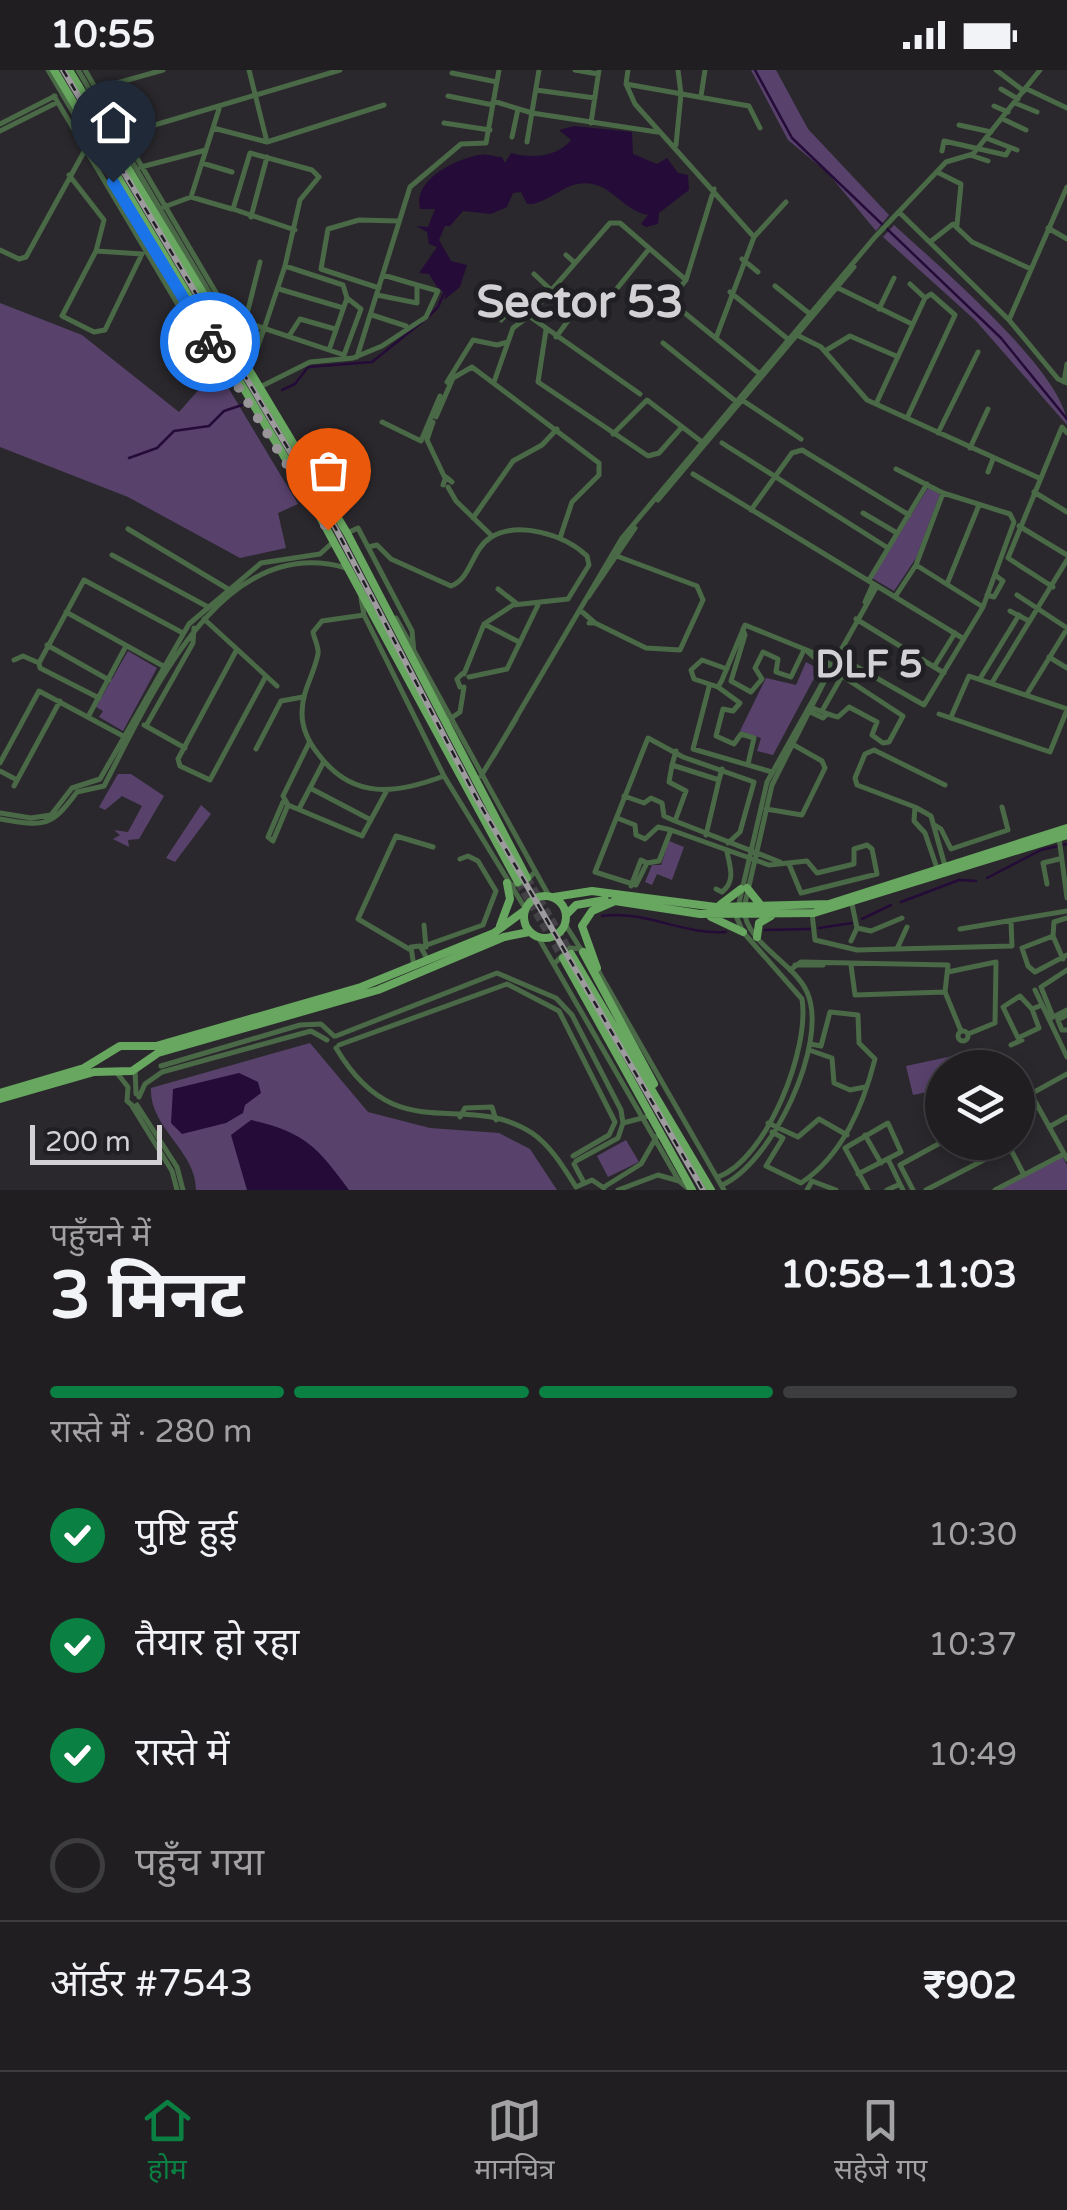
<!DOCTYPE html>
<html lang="hi">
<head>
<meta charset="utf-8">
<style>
	:root { --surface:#201e21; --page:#28272a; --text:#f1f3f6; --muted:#a2a2a5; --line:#3d3c3f; --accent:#0b8043 }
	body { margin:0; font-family:"Varela Round","Noto Sans Devanagari",sans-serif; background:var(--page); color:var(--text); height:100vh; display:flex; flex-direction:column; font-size:38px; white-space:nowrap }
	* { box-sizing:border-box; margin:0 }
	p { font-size:32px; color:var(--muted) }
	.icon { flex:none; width:55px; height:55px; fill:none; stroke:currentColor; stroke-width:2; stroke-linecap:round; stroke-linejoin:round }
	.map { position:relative; height:1120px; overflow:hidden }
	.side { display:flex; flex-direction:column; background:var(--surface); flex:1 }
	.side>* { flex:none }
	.tools { position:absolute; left:925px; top:980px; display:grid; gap:20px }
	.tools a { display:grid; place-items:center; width:110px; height:110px; border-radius:50%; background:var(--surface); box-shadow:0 5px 15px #0003,0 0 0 2px var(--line); font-size:50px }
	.scale { position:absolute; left:30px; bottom:25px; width:132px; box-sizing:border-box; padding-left:10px; border:5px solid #d3d1d4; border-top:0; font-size:28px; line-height:35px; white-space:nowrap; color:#d3d1d4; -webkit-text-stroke:8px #201f23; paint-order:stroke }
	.pin { position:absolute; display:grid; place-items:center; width:85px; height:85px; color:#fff; margin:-102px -42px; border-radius:50% 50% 50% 0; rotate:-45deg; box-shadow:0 0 10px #0007 }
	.pin .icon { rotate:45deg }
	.courier { position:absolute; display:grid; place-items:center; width:100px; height:100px; margin:-50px; border:8px solid #1a73e8; border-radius:50%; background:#fff; color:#222; box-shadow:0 2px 12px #0007 }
	.head em { font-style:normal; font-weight:700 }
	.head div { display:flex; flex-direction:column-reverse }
	.head { display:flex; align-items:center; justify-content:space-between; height:170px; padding:0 50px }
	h1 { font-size:65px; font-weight:700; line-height:75px }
	.bar { display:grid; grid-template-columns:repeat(4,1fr); gap:15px 10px; align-content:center; height:120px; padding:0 50px }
	.bar i { height:12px; border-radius:8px; background:var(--line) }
	.bar .current { background:var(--accent) }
	.bar p { grid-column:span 4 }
	.line { display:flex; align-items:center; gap:25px; padding:0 50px; border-top:2px solid var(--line) }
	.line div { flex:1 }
	ol { padding:0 50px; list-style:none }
	li { display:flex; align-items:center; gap:30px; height:110px }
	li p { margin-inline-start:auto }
	li .icon { padding:10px; border-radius:50%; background:var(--accent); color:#fff; stroke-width:4 }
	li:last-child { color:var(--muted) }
	li i { width:55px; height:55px; border:5px solid var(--line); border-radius:50% }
	.status { display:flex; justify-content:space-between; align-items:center; height:70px; padding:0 50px; background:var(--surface); direction:ltr }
	.status svg { height:28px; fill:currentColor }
	.dock { display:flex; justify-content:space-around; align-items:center; height:140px; border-top:2px solid var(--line); background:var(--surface); font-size:28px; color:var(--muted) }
	.dock a { display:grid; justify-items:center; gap:5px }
	.dock .current { color:var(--accent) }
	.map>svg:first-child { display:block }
	.green { fill:#58426c }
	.water { fill:#250b38 }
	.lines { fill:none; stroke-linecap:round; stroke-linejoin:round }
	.stream { stroke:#250b38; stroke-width:2.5 }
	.major-tunnel { stroke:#434145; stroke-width:8; stroke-dasharray:8 4; stroke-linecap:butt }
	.minor { stroke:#4a6946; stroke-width:5 }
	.major { stroke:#67a75f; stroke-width:8 }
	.rail-casing { stroke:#9d9b9e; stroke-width:6 }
	.rail { stroke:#201f23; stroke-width:2.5; stroke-dasharray:8; stroke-linecap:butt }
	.done { stroke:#989699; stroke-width:10; stroke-dasharray:0 18 }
	.route { stroke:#1a73e8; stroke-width:12 }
	.labels { text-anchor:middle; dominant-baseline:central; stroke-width:10; stroke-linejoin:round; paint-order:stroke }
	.neighbourhood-label { font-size:38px; font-weight:bold; fill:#d3d1d4; stroke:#201f23 }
	.district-label { font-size:45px; font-weight:bold; fill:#d3d1d4; stroke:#201f23 }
</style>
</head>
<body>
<div class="status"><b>10:55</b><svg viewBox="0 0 49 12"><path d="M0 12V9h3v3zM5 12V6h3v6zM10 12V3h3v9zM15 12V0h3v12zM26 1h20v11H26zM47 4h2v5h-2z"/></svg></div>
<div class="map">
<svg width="1067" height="1120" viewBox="0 0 1067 1120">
	<rect width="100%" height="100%" fill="#2a282c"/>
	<path class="green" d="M 751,0 L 776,0 L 808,59 L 889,145 L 876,161 L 828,103 L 788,70 Z
		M 894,155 C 935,193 1067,304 1067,355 L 976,251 L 883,167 Z
		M 0,233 L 82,265 L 179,342 L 217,299 L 298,434 L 278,443 L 286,478 L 240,488 L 128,427 L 0,377 Z
		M 928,418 L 940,424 L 916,488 L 894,521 L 872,508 Z
		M 128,581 L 157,598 L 123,661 L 99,647 L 103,641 L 96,637 Z
		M 806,592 L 819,599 L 773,685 L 757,681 L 761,668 L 740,661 L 766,608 L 796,615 Z
		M 118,704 L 131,704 L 164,726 L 139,769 L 128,770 L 129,777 L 113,769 L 120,765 L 114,760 L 128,762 L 142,736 L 122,726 L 105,740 L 99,737 Z
		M 201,735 L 211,744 L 175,792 L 166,788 Z
		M 669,771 L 684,777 L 672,810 L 657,804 L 652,815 L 645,812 L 652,795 L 661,795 Z
		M 310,973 L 368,1042 L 430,1058 L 499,1063 L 530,1079 L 557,1120 L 196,1120 C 196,1080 149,1058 151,1018 Z
		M 962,984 L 966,997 L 942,998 L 942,1019 L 913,1025 L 906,996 Z
		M 626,1070 L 639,1092 L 608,1107 L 597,1086 Z
		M 1062,1086 L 1067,1095 L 1067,1120 L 998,1120 Z"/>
	<path class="water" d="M 574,56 L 632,62 L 633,84 L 657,94 L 667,88 L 678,103 L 688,105 L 689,120 L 659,143 L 658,154 L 646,157 L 641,154 L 648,145 C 620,140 610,108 577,114 C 562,117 550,130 533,134 L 527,134 L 521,122 L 513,123 L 507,137 L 491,144 L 463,141 L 450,156 L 445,156 L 439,170 L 451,191 L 467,195 L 460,217 L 444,230 L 446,222 L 439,220 L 429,204 L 419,203 L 437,177 L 429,174 L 427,162 L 416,156 L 428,157 L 435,139 L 420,139 C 412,109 457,89 479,85 C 488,83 494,87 502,87 L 505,93 L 511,83 C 531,89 558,87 571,70 L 559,60 Z
		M 239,1003 L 258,1012 L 261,1023 L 245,1035 L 243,1043 L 226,1053 L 182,1064 L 171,1053 L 173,1019 Z
		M 251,1050 C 304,1062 317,1076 349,1120 L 247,1120 L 231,1065 Z"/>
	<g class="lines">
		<path class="stream" d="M 755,0 L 792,68 L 1001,268 L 1067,349
			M 428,247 L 438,237 L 445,221
			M 282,320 L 295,314 L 308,297 L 372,292 L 422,252
			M 129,388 L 157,378 L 174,361 L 209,356 L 224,341 L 242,335
			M 987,808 L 1041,780 L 1067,774
			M 901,832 L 959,810 L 976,811
			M 602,846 C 645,840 683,865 726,862
			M 862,849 L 891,835
			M 819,858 L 852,853
			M 765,860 L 810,859"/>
		<path class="major-tunnel" d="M 527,808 L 571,884
			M 518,812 L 563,888"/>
		<path class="minor" d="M 48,0 L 221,292 L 235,307
			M 78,0 L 232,261 L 243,281 L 241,287
			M 85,0 L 251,282
			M 249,0 L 267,72 L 384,35
			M 575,0 L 598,4
			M 628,0 L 626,14 L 635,34 L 754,167
			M 996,0 L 1024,21
			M 452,3 L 497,12
			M 626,14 L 749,36 L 760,58
			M 1001,19 L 1018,29
			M 1027,19 L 1067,38
			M 92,20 L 163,0
			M 536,20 L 595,28
			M 54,26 L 209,287 L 221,292
			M 448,26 L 493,35
			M 701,26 L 705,0
			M 493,31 L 532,43 L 657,62
			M 1015,33 L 1037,42
			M 994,36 L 1008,42
			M 1003,49 L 1026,60
			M 444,53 L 490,60
			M 591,53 L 599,0
			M 0,54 L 55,26
			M 959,55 L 991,62
			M 213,58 L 267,72
			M 0,61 L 56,33
			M 121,65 L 340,0
			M 512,67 L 518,39
			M 986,68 L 1017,80
			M 527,72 L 539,0
			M 676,75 L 681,24 L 678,0
			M 942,81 L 944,71 L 1006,85 L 1010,78
			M 970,85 L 988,91
			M 202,93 L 232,102
			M 141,97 L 206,80
			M 937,102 L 961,114 L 957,155
			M 69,105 L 104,150 L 96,181 L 62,246 L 94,262 L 105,260 L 142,184
			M 191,127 L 219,39
			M 164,137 L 191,127 L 232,139
			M 899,142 L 1009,250 L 1058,309 L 1067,313
			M 251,147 L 267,87
			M 1048,158 L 1067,169
			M 930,172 L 953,154 L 972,172 L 1031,199
			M 0,180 L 19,189 L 26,187 L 85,80
			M 96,181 L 142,184
			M 566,185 L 575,193
			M 742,189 L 758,202
			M 285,196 L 300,130 L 319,107 L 312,100 L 250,83 L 233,139 L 295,160
			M 534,204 L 551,220
			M 775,216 L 810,244
			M 834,216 L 912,254
			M 379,218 L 321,199 L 328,159 L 359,150 L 399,151
			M 279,219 L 340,237
			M 730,222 L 789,270
			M 377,225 L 417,233 L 417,215 L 383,205
			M 670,231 L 761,305
			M 602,237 L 649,179
			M 879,239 L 894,208
			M 372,245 L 406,256
			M 529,246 L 610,153 L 620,153 L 686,210
			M 656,247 L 686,210 L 714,119
			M 501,250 L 510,240 L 537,237
			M 1009,250 L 1067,117
			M 546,260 L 538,312 L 648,386 L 659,383 L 682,357
			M 797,265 L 821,277 L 867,330 L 1039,408
			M 289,266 L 300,249 L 335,259
			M 556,267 L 573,244 L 584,243
			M 716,268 L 754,167 L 786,132
			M 663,273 L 738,333
			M 249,278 L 262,262
			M 329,280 L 347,228
			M 825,281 L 850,266 L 896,286
			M 357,287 L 410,117 L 461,74 L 486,73 L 499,0
			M 242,292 L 258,276 L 264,259 L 285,196 L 343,215 L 347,228 L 361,239 L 344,285 L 245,252 L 260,192
			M 447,312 L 473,270 L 497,275 L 508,272
			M 494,312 L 513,258 L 529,246 L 640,324
			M 1064,312 L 1067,294
			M 260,317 L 310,292 L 353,288 L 382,276 L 426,247 L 438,221 L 417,215
			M 742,330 L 801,369
			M 876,334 L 925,228 L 910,214
			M 436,347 L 453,308 L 472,297 L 599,393 L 599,405 L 572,432 L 560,468
			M 907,348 L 955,245 L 931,224 L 925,228
			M 382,352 L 421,371 L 440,326
			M 433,352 L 427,370 L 445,408
			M 938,363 L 978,282
			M 613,364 L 647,330 L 702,372
			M 722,373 L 888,478
			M 970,378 L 988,339
			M 988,402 L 993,389
			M 693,404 L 964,569
			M 443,415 L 446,407 L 452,412
			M 448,417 L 456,431 L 492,466
			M 1034,422 L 1067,442
			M 658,430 L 854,197
			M 751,440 L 792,383 L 802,380 L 909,445
			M 863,443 L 897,463
			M 473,448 L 513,391 L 542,375 L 557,359
			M 1019,456 L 1067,485
			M 128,459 L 228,519
			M 347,463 L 358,458 L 412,561 L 414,583
			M 368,477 L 377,475 L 391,489 L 451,516 C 471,509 472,479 490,468 C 518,450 565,465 587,486 L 589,495 L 568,529 L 513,535 L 484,554 L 464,604
			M 112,485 L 208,537
			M 916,495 L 983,537
			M 869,510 L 927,414
			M 947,514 L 979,435
			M 1053,517 L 1008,488 L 1062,357 L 1067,363
			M 498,519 L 516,533
			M 987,525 L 994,527 L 1003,511 L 995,505
			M 1017,525 L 1067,558
			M 588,527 L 635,458
			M 895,527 L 916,495 L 943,423
			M 361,528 L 364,545 L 444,706 L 525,838
			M 865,532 L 873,514
			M 580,540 L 595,553 L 589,553
			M 1010,541 L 1029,551
			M 66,542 L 165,597
			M 364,545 L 322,551 L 313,562 C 314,569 319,576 318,584 C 314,605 302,620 302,643 C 302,659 309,673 319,685 C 353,730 396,724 444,706
			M 396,548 L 549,826
			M 204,549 L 277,616
			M 856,549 L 944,603
			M 595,553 L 646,578 L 680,580 L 703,530 L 697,516 L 614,485
			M 484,554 L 519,572
			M 743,559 L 745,565 L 731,611 L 751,622 L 762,609 L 755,598 L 763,582 L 778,589 L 776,602 L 791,607 L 804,580
			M 47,575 L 109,610
			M 236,581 L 178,689 L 180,696 L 210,710 L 266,606
			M 808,582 L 828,599
			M 836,585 L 924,635 L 983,537 L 1014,452 L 1010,444 L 943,423 L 896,399
			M 1049,587 L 1067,598
			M 14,590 L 23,586 L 39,593 L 40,598 L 99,628
			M 39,593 L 84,510 L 181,562
			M 934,597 L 955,563
			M 727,599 L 702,590 L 691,600 L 694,609 L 718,617 L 722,610 L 745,555 L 814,583 L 831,595
			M 469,607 L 507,599 L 538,535
			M 981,607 L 1019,545
			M 993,611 L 1067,490
			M 460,617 L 457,609 L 462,604
			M 709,617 L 693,679 L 772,702
			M 718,617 L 740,633 L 733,641 L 723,639 L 716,666 L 734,674 L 741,664 L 754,668 L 748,694
			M 1027,624 L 1067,559
			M 810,637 C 819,640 828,645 838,647 L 849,637 L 877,652 L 872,665 L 883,673 L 889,672 L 903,646 L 842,606 L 822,641
			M 808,641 L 823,648 L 827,644
			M 939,644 L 1050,682 L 1067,640
			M 88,647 L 126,576
			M 951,647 L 969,606 L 1067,639
			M 450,649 L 460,642 L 464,617
			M 144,655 L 185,678
			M 146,656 L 193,573 L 194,558
			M 309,673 L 283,726 L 288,735 L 362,766 L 386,722
			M 256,679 L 281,631 L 303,627
			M 676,681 L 672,695 L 719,710 L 722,699
			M 493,687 L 622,468 L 875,167 L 946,92 L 973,84 L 1040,0
			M 0,693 L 39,621 L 123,666
			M 672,695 L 669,712 L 686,721 L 675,751
			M 0,701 L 17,710
			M 481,706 L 516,649
			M 14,716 L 60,631
			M 310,718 L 371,750
			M 624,726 L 644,733 L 651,728 L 662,733 L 664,746 L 675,751 L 780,792
			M 915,737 L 931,746 L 945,796
			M 299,739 L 323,693
			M 766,739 L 802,745 L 825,698 L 822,691 L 792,674
			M 0,743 L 31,748 L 51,745 L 72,718 L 100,709 L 189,554 L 261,493 L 320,484 L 332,473
			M 617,748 L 635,755 L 636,765 L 645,769 L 658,757 L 671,760
			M 0,749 C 45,757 51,757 77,722 L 104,716 C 150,628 221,461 346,498
			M 933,754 L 941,759 L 951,779 L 1008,760 L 1002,737
			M 706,765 L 719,710
			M 1059,768 L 1067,828
			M 273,771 L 268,767 L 283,732
			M 273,771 L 288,735
			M 728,773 L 740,762 L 754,712 L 683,687 L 648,668 L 595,802 L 636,815 L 647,793 L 659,791 L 671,760 L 769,795 L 807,791 L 817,803 L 854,794 L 854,779 L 867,775 L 872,779 L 877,804 L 801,823 L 789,794
			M 937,798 L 925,763 L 914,751 L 915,737 L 857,715 L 855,708 L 865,684 L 874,680 L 945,715
			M 1047,814 L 1043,793 L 1059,789
			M 509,816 L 524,813 L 535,802
			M 631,816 L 641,790 L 647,793
			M 716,819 L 722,822 C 736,811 730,797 727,782
			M 812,843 L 815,870 L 857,880 L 1012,876 L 1011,852
			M 1067,848 L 1054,852 L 1053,866 L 1022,878 L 1028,896 L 1035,902 L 1067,885
			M 565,854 L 582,881
			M 424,855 L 426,877
			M 857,858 L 871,861 L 902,848
			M 960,859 L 1067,841
			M 1053,866 L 1063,889
			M 538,867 L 679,1111 L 690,1120
			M 851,871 L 857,858 L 852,834
			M 421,877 L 483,855 L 496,821 L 478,791 L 468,786 L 460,789
			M 409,879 L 358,849 L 396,766 L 433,777
			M 897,879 L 907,857
			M 556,892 L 570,878 L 581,879
			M 795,895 L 823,895
			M 851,895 L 855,925 L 945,922
			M 414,897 L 411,877 L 420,876 L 428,890
			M 596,897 L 724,1120
			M 790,900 L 801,892 L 948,895 L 945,922 L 961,961
			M 948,902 L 996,892 L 995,953 L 968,964
			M 1035,920 L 1067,987
			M 1032,939 L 1020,926 L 1003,937 L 1018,968 L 1039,958 L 1032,939 L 1042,935
			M 1067,945 L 1058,950 L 1062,960 L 1067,960
			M 1053,947 L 1041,917 L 1067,900
			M 1051,948 L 1067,940
			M958 966a5 5 0 1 1 10 0a5 5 0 1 1-10 0Z
			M 336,966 L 497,903 L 556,928 L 572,945 L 621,1040 L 623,1053 L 618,1068 L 576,1091
			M 339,975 L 507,914 L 559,941 L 615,1052 L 609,1065 L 573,1086
			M 1011,975 L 1022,970
			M 336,978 C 398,1082 462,1018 532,1063 C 551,1076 564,1098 576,1117
			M 809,980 L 832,988 L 834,1013 L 850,1020 L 865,1017
			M 161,996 L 300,955 L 321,954 L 334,966
			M 986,998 L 1006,988 L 1012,998
			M 135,999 L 136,1024
			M 117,1003 L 128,1017 L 127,1031 L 133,1036
			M 1018,1009 L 1027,1026
			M 1031,1024 L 1067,1089
			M 139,1027 L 145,1014 L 162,1002 L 311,961 L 327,970
			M 1018,1031 L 1067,1004
			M 137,1035 L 177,1097 L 183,1120
			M 132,1036 L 172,1101 L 177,1120
			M 460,1047 L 465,1038 L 492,1037 L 496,1050
			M 623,1053 L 646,1047
			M 768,1053 L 798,1067 L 819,1049 L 847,1065
			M 1049,1057 L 1067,1047
			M 772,1062 L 783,1068 L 766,1096 L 801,1113 C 843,1085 863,1036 875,989 L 859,973 L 858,945 L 830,942 L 821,976 L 810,974
			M 865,1065 L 881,1093
			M 1007,1072 L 1024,1105
			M 888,1089 L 900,1114
			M 574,1094 L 583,1111
			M 858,1104 L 901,1082 L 888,1053 L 845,1078 L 868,1120
			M 718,1107 C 767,1089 810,979 802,929 L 743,862 L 736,846 L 767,712 L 877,516
			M 722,1115 C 771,1094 830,973 807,922 C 793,891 745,874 744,838 L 772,715 L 831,598
			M 576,1117 L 592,1110 L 604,1118
			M 604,1117 L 641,1094 L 657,1066
			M 618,1120 L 658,1105 L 679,1111
			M 807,1120 L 812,1111 L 836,1120
			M 887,1120 L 900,1114 L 903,1120
			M 913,1120 L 900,1095 L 942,1072
			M 926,1120 L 1009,1077
			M 995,1120 L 1064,1084"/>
		<path class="major" d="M 54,0 L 318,443 L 518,812
			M 69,0 L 347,463 L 527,808
			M 747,818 L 763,838
			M524 847a21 21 0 1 1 42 0a21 21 0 1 1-42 0Z
			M 554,827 L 592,821 L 716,837 L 829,834 L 1067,758
			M 720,835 L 741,819
			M 566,845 L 576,835 L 605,830
			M 711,847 L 743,862
			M 500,856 L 510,829 L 507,813
			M 757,867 L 759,853 L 771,846
			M 583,882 L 654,1014
			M 571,884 L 711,1120
			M 563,888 L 692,1120
			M 597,898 L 582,856 L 592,841 L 615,831 L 700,844 L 814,843 L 1067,765
			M 0,1023 L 84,998 L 120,976 L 156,976 L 361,917 L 494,863 L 524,841
			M 0,1029 L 94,1002 L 132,1001 L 158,983 L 378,920 L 504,867 L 529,862"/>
		<defs>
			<path id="rail" d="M 63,0 L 336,459 L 478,731 L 703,1120"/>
		</defs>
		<use href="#rail" class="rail-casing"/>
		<use href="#rail" class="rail"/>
	</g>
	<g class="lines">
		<path class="done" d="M 210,272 L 328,460"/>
		<path class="route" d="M 113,112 L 210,272"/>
	</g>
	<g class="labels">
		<g class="neighbourhood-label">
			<text x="869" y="595">DLF 5</text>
		</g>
		<g class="district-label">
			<text x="580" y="233">Sector 53</text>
		</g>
	</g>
</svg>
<div class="tools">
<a><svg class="icon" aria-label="layers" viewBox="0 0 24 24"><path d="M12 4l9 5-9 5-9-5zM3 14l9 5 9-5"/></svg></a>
</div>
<div class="scale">200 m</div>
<div class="pin" style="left:328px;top:460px;background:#ea580c"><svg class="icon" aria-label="bag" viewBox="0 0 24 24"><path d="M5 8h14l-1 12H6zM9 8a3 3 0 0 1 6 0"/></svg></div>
<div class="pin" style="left:113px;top:112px;background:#1f2937"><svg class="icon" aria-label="home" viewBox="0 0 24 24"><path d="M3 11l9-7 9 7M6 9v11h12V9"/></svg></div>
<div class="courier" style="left:210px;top:272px"><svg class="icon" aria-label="bike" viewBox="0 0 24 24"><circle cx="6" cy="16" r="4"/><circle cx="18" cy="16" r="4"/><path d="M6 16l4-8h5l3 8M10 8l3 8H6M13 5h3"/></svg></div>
</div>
<section class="side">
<div class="head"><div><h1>3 मिनट</h1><p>पहुँचने में</p></div><em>10:58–11:03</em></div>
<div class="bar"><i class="current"></i><i class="current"></i><i class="current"></i><i></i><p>रास्ते में · 280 m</p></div>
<ol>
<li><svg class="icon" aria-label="check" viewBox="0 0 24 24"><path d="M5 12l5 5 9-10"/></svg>पुष्टि हुई<p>10:30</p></li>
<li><svg class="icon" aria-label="check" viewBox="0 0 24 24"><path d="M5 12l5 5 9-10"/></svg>तैयार हो रहा<p>10:37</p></li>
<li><svg class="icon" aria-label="check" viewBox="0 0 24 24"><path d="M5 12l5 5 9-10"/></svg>रास्ते में<p>10:49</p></li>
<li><i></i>पहुँच गया</li>
</ol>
<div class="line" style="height:130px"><div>ऑर्डर #7543</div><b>₹902</b></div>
</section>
<nav class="dock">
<a class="current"><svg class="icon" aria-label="home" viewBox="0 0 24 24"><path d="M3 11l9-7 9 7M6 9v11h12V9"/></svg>होम</a>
<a><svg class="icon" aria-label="map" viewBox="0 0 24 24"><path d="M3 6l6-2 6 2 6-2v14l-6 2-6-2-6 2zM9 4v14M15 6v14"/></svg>मानचित्र</a>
<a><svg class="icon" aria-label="saved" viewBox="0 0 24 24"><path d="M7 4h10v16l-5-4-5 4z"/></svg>सहेजे गए</a>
</nav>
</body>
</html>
